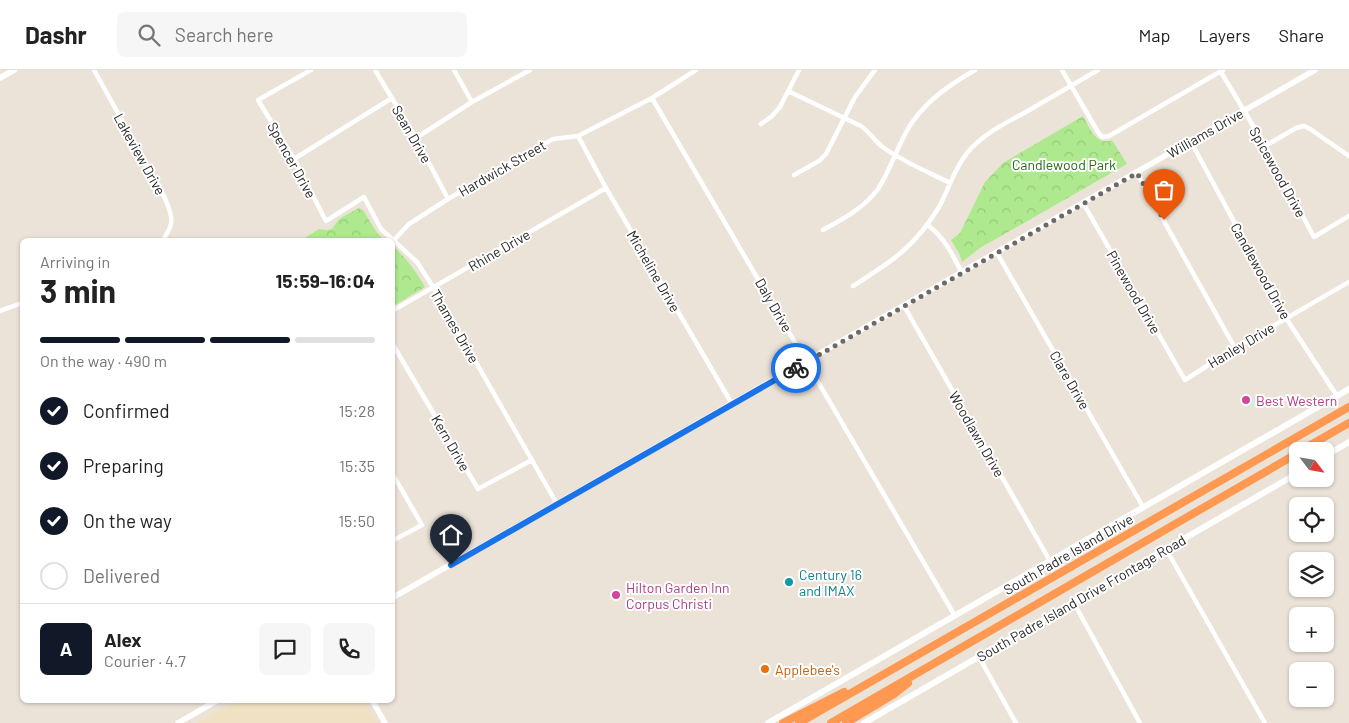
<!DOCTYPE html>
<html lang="en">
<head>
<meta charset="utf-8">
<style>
	:root { --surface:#fff; --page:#f6f6f6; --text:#222; --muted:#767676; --line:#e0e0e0; --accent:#111827 }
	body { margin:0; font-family:Barlow,sans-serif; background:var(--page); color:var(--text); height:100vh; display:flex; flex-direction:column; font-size:19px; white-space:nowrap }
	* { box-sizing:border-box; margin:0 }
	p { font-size:16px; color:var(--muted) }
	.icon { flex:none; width:28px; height:28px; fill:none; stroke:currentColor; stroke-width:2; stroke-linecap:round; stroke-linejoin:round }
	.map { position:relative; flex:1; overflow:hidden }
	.panel { position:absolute; left:20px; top:168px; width:375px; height:465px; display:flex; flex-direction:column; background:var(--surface); border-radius:8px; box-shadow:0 1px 4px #0004 }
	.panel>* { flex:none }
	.needle { width:32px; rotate:121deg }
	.buttons { position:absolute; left:1289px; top:372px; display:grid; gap:10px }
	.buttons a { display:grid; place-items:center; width:45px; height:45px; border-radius:8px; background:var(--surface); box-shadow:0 1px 4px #0004; font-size:25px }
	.pin { position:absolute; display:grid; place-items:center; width:42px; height:42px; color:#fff; margin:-51px -21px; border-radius:50% 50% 50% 0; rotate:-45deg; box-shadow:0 0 5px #0007 }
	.pin .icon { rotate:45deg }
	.courier { position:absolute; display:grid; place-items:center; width:50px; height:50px; margin:-25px; border:4px solid #1a73e8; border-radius:50%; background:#fff; color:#222; box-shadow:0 1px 6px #0007 }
	.overview em { font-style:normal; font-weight:700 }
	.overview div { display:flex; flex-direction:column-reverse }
	.overview { display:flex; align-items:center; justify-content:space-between; height:85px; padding:0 20px }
	h1 { font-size:32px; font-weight:700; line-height:38px }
	.bar { display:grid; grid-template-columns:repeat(4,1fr); gap:8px 5px; align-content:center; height:60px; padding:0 20px }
	.bar i { height:6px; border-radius:4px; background:var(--line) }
	.bar .selected { background:var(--accent) }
	.bar p { grid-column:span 4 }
	.line { display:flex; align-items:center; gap:12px; padding:0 20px; border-top:1px solid var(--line) }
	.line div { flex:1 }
	.round { display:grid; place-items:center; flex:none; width:52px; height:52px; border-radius:8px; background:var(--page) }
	ol { padding:0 20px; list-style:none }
	li { display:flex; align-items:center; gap:15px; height:55px }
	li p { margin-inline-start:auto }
	li .icon { padding:5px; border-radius:50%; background:var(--accent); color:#fff; stroke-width:4 }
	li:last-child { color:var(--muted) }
	li i { width:28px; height:28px; border:2px solid var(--line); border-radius:50% }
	header { display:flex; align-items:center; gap:30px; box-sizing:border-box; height:70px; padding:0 25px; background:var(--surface); border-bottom:1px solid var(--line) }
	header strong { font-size:24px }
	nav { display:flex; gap:28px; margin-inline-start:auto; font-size:18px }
	.search { width:350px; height:45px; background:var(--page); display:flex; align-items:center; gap:12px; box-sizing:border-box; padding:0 18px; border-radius:8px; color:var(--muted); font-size:19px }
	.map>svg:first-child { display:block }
	.education { fill:#f0e1c5 }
	.park { fill:url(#park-crowns) }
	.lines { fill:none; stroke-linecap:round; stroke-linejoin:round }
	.minor { stroke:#fff; stroke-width:4.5 }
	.tertiary { stroke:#fff; stroke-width:5.5 }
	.secondary { stroke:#fff; stroke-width:6 }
	.motorway { stroke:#ff9851; stroke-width:8 }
	.done { stroke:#6d6966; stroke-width:5; stroke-dasharray:0 9 }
	.route { stroke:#1a73e8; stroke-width:6 }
	.hotel-dot { fill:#d1479c; stroke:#fff; stroke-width:2 }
	.culture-dot { fill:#0f9aa8; stroke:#fff; stroke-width:2 }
	.food-dot { fill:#e8710a; stroke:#fff; stroke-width:2 }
	.labels { text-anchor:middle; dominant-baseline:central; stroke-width:4; stroke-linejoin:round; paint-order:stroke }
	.street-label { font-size:14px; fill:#282828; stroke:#fff }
	.park-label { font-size:14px; fill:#276b13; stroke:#fff }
	.hotel-label { font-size:14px; fill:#b23c85; stroke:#fff; text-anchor:start }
	.culture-label { font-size:14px; fill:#0d838f; stroke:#fff; text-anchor:start }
	.food-label { font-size:14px; fill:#c56008; stroke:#fff; text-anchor:start }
</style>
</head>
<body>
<header>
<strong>Dashr</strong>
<div class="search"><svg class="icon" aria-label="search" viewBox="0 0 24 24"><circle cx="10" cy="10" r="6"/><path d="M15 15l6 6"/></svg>Search here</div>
<nav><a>Map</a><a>Layers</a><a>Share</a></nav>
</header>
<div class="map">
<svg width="1349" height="653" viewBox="0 0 1349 653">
	<defs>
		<pattern id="park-crowns" width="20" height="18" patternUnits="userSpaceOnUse" patternTransform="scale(1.25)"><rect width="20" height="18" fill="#afe98f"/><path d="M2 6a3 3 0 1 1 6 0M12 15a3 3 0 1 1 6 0" fill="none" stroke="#97c87b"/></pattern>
	</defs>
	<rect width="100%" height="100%" fill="#ece3d8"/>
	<path class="education" d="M 237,630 L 364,630 L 377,653 L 199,653 L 198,652 Z"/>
	<path class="park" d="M 1083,46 C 1090,58 1096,76 1112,70 L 1127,94 L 980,178 L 962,192 L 960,185 L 951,170 L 960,163 L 985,112 L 1003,93 Z
		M 359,138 L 363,140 L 377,163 L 385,170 L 302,170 L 319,159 L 326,160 L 332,159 L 339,149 Z
		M 393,176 C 406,188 416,201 425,217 L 393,236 Z"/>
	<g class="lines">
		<path class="minor" d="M 94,0 L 164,126 C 172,146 176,151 163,170
			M 311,0 L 258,30 L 294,89 L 326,151 L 364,127 L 381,159 L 417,192 L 433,217 L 557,434
			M 375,0 L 416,68 L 448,129
			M 454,0 L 472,32
			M 1062,0 L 1098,62 L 1102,67 L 1109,66 L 1223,0
			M 1221,2 L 1265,76 L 1314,167 L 1349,146
			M 788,21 L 861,56 C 870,62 875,72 884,78 C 904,92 928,102 950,113
			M 652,28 L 955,546
			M 761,54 L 772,46 L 780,37 L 799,0
			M 578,66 L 606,118 L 732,334
			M 416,68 L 472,32 L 530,0
			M 1191,72 L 1286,248 L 1337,326
			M 1265,76 L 1296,58 L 1304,56 L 1310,59 L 1349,86
			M 294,89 L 392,28
			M 1137,103 L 1235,278
			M 794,105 L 819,91 L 826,84 L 855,27 L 875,0
			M 1083,133 L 1185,310 L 1235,278 L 1349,212
			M 928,155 C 946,170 951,182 962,203
			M 823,160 C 843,149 864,138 878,119 C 892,98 898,72 913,51 C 930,28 951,14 975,0
			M 394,170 L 409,154 L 448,129 L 553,69 L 578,66 L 652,28 L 696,0
			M 997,183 L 1143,437
			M 853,216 C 891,192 915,177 939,137 C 949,119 954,99 967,83 C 982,65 1005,53 1026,42 C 1050,28 1074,14 1098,0
			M 904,236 L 1050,491
			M 0,241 L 22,233
			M 392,241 L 606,118
			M 392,273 L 478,419 L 532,390
			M 392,403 L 422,455 L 392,471
			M 1166,479 L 1265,653
			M 1074,533 L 1140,653
			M 979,587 L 1016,653"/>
		<path class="tertiary" d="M 392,528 L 1315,0
			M 372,630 L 385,653
			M 178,653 L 218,630"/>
		<path class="secondary" d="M 0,8 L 14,0
			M 1325,386 L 1349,372
			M 768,653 L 1349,319
			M 864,653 L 1298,403"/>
		<path class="motorway" d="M 1300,381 L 1349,353
			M 783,653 L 844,622
			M 799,653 L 1349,337
			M 831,653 L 1298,383
			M 846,653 L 894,624 L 908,613"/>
	</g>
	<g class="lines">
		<path class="done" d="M 796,298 L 1137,103 L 1164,150"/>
		<path class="route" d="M 451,495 L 796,298"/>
	</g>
	<g class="hotel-dot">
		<circle cx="1246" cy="330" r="5"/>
		<circle cx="616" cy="525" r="5"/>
	</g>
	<circle class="culture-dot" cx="789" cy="512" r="5"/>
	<circle class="food-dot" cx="765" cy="599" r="5"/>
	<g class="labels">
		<g class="street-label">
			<text transform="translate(1205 63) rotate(-30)">Williams Drive</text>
			<text transform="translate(412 64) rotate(60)">Sean Drive</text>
			<text transform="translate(140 84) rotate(61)">Lakeview Drive</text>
			<text transform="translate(292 90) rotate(61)">Spencer Drive</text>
			<text transform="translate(502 98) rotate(-30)">Hardwick Street</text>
			<text transform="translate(1278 102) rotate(61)">Spicewood Drive</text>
			<text transform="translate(499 180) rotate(-30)">Rhine Drive</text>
			<text transform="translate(654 201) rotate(60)">Micheline Drive</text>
			<text transform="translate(1261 201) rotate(61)">Candlewood Drive</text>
			<text transform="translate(1134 222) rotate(60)">Pinewood Drive</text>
			<text transform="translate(774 235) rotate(60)">Daly Drive</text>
			<text transform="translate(455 256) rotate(60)">Thames Drive</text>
			<text transform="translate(1241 275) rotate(-31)">Hanley Drive</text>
			<text transform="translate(1070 310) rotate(60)">Clare Drive</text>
			<text transform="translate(977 364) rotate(60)">Woodlawn Drive</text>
			<text transform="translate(451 373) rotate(60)">Kern Drive</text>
			<text transform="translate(1068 484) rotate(-30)">South Padre Island Drive</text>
			<text transform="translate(1081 528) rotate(-30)">South Padre Island Drive Frontage Road</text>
		</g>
		<g class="park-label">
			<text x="1064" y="94">Candlewood Park</text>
		</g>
		<g class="hotel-label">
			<text x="1256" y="330">Best Western</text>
			<text x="626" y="517">Hilton Garden Inn<tspan x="626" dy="16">Corpus Christi</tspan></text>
		</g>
		<g class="culture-label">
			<text x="799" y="504">Century 16<tspan x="799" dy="16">and IMAX</tspan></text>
		</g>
		<g class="food-label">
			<text x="775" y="599">Applebee's</text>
		</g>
	</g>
</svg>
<div class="buttons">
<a><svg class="needle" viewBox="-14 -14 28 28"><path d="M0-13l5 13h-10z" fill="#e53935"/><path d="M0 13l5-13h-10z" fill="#767676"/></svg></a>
<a><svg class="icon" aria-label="locate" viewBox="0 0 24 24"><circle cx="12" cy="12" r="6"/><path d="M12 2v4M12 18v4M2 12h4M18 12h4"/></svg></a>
<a><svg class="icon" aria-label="layers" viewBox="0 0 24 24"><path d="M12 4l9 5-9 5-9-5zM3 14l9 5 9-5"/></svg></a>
<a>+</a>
<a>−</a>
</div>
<div class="pin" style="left:1164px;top:150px;background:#ea580c"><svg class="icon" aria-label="bag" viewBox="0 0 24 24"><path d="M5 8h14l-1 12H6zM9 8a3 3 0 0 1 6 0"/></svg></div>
<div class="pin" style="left:451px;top:495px;background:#1f2937"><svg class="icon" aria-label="home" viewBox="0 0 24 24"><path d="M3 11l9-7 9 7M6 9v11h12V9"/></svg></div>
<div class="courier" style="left:796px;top:298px"><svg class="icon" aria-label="bike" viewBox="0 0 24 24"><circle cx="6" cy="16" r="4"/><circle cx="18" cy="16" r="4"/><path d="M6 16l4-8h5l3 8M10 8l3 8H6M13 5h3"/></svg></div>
<section class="panel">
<div class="overview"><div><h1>3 min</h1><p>Arriving in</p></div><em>15:59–16:04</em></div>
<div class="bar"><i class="selected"></i><i class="selected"></i><i class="selected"></i><i></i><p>On the way · 490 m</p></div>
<ol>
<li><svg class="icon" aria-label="check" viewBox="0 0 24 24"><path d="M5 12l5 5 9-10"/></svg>Confirmed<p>15:28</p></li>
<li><svg class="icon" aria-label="check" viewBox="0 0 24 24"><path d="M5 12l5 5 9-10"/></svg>Preparing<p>15:35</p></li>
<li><svg class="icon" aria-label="check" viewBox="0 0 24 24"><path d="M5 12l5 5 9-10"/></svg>On the way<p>15:50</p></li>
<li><i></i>Delivered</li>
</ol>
<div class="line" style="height:90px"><b class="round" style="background:var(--accent);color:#fff">A</b><div><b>Alex</b><p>Courier · 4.7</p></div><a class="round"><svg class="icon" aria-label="chat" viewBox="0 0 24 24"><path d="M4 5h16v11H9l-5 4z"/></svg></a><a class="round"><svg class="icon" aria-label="phone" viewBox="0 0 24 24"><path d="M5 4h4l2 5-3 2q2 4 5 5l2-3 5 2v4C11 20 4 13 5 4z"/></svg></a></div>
</section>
</div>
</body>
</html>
